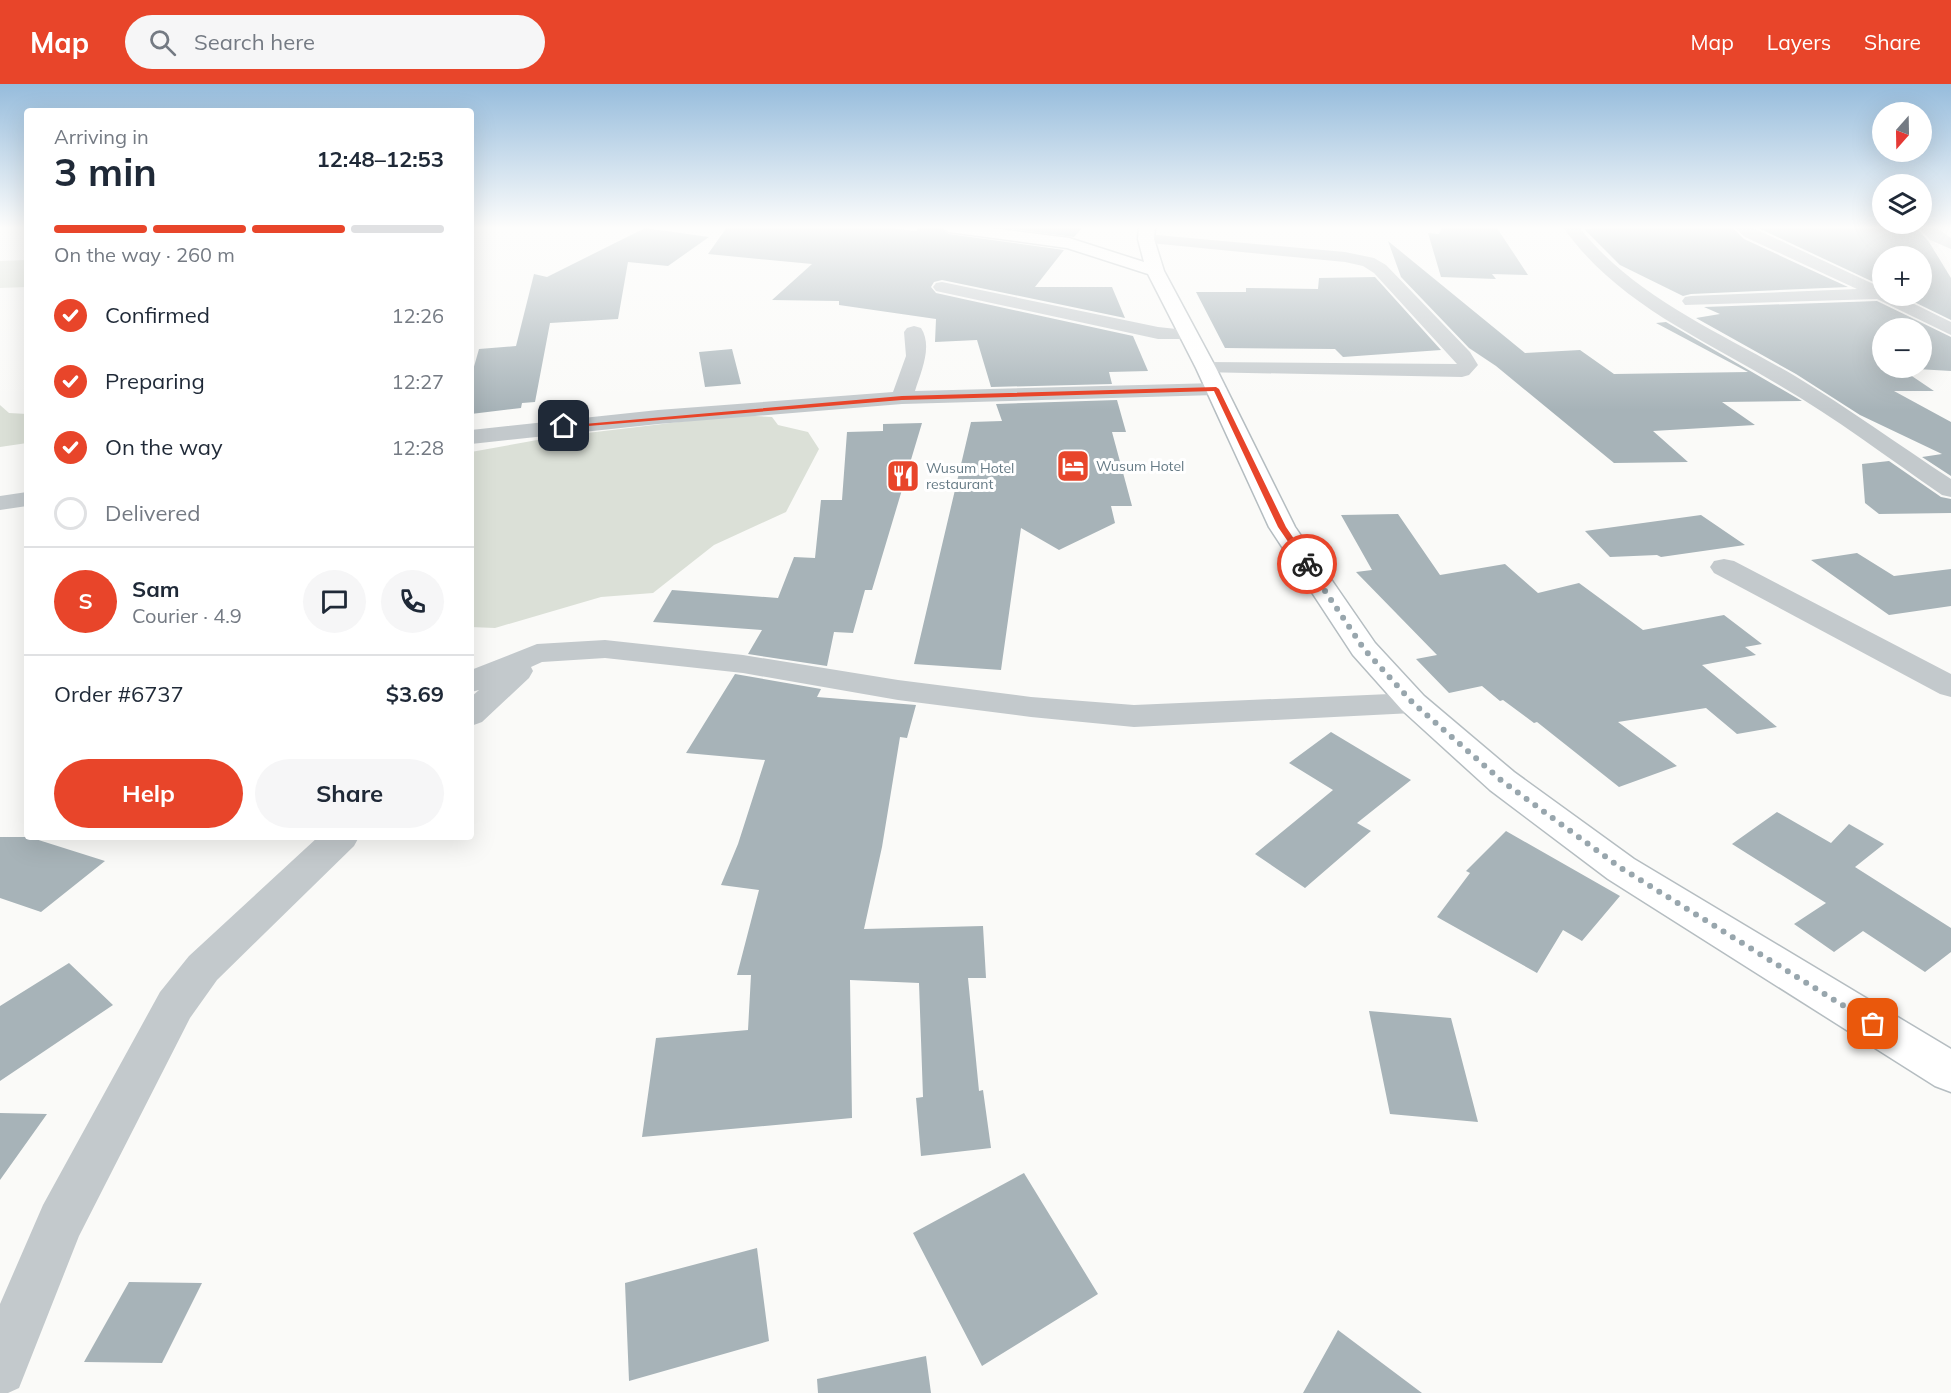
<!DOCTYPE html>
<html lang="en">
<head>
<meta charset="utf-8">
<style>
	:root { --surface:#fff; --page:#f6f6f7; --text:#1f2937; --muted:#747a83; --line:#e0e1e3; --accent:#e8452a }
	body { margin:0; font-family:Mulish,sans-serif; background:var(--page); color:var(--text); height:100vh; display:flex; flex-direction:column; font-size:22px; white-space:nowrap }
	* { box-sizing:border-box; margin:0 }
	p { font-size:20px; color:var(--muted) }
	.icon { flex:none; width:33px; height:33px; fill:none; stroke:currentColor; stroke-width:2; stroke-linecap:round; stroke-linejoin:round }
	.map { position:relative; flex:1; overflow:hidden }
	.details { position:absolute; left:24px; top:24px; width:450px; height:732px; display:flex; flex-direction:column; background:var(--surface); border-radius:6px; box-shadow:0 6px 24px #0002 }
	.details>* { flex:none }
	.needle { width:39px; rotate:200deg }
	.fabs { position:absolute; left:1872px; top:18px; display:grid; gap:12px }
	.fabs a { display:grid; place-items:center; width:60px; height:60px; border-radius:50%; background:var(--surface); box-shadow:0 6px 24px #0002; font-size:30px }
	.pin { position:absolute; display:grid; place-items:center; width:51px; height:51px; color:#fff; margin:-26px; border-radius:12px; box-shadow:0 3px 9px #0006 }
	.courier { position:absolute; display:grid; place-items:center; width:60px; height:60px; margin:-30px; border:4px solid #e8452a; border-radius:50%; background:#fff; color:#222; box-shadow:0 2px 8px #0007 }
	.summary em { font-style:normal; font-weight:700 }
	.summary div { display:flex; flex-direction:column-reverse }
	.summary { display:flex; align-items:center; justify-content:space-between; height:102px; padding:0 30px }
	h1 { font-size:39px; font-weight:700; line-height:45px }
	.bar { display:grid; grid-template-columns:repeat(4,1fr); gap:9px 6px; align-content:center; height:72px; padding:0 30px }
	.bar i { height:8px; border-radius:4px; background:var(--line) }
	.bar .active { background:var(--accent) }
	.bar p { grid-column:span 4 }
	.line { display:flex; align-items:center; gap:15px; padding:0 30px; border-top:2px solid var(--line) }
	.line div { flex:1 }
	.round { display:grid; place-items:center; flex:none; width:63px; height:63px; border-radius:32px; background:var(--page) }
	ol { padding:0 30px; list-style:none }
	li { display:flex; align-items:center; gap:18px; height:66px }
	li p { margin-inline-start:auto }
	li .icon { padding:6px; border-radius:50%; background:var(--accent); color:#fff; stroke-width:4 }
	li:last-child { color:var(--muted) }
	li i { width:33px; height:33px; border:3px solid var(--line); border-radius:50% }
	.cta { display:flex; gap:12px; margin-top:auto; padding:12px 30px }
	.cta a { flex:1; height:69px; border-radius:36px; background:var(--accent); color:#fff; font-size:24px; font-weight:700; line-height:69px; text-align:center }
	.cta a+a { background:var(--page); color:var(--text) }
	header { display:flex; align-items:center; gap:36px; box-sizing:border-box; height:84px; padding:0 30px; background:var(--accent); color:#fff }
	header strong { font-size:28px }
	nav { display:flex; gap:33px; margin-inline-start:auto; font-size:21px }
	.search { width:420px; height:54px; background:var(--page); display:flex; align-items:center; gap:15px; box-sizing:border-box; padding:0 21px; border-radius:33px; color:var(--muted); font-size:22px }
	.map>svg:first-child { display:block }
	.green { fill:#dbe0d7 }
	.building { fill:#a7b3b8; fill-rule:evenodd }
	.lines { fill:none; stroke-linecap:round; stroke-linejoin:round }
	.secondary-casing { stroke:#b5bdc1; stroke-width:3 }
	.street { fill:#c3c9cc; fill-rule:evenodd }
	.secondary { fill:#fff; fill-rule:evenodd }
	.route { fill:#e8452a }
	.done { stroke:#98a6ad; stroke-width:6; stroke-dasharray:0 10.8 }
	.labels { text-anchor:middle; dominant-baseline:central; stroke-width:6; stroke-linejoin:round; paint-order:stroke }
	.far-poi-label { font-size:14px; fill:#647984; stroke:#fff; text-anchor:start }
</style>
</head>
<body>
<header>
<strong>Map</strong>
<div class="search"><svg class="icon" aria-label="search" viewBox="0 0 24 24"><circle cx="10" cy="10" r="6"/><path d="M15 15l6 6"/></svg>Search here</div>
<nav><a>Map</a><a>Layers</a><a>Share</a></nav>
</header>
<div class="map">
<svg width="1951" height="1309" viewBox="0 0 1951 1309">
	<rect width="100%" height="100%" fill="#fafaf8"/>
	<path class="green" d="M 27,176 L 27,203 L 0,204 L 0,177 Z
		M 0,321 L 9,329 L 27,330 L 27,359 L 0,363 Z
		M 737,331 L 772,333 L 778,341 L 808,348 L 819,365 L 786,428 L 714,461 L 653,509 L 601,513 L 495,544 L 471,543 L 471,368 L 554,353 Z"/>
	<path class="building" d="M 727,143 L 880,143 L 917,147 L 917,143 L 939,143 L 949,150 L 1064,166 L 1035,203 L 1112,203 L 1125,234 L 942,196 L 934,198 L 931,203 L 936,209 L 1133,252 L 1148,287 L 1109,288 L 1112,300 L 991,303 L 977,256 L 935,258 L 936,235 L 839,221 L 839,217 L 772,216 L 812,180 L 708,170 Z
		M 997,143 L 1083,143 L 1074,153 Z
		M 1442,143 L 1497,144 L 1528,191 L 1492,190 L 1496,195 L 1441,193 L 1428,149 L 1439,150 Z
		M 1590,143 L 1732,143 L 1744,155 L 1848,203 L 1691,210 L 1683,212 L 1620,181 L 1584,145 L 1593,145 Z
		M 1756,143 L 1916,143 L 1929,158 L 1951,194 L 1951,236 L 1902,212 L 1922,212 L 1922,172 L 1882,172 L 1882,202 Z
		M 645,144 L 709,153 L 668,182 L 628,178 L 618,235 L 550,239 L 535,318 L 522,319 L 521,324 L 471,330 L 471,293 L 479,265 L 516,262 L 534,190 L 547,193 Z
		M 1388,157 L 1525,269 L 1580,266 L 1614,290 L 1748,288 L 1656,239 L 1666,238 L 1802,317 L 1722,318 L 1755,341 L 1653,347 L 1688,378 L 1614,379 L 1496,282 L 1469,264 L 1401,193 Z
		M 1375,193 L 1441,266 L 1343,273 L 1335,265 L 1225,264 L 1196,208 L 1246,208 L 1246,204 L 1318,205 L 1319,194 Z
		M 1877,217 L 1951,253 L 1951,287 L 1900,284 L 1934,307 L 1894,307 L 1951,338 L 1951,392 L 1922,373 L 1942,370 L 1860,331 L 1796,290 L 1696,234 L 1720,230 L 1704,223 ZM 1882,244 L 1922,244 L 1922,284 L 1882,284 Z
		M 732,265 L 741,300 L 705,303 L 699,268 Z
		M 1117,316 L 1126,348 L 1112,348 L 1132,422 L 1111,422 L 1115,439 L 1059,466 L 1021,444 L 1001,586 L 914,580 L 971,338 L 1002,337 L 996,320 Z
		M 922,339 L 872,506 L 865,506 L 853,549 L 834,548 L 827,582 L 748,570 L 762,546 L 653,538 L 672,506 L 778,514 L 794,473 L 815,474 L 821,416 L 842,416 L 847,348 L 883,347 L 883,340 Z
		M 1889,377 L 1941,413 L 1951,415 L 1951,429 L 1879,430 L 1865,419 L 1862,380 Z
		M 1398,430 L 1440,491 L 1505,480 L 1538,509 L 1579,499 L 1643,546 L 1724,531 L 1762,560 L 1745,563 L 1756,571 L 1702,581 L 1777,643 L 1737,650 L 1706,624 L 1618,638 L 1677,682 L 1619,703 L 1537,638 L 1534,639 L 1503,616 L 1500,617 L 1482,602 L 1449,609 L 1416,575 L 1437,571 L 1356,488 L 1372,486 L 1341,431 Z
		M 1701,431 L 1745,461 L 1661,473 L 1657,471 L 1610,473 L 1585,447 Z
		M 1857,469 L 1894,492 L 1951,485 L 1951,522 L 1889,531 L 1811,476 Z
		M 735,590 L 821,605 L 817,613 L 916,621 L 907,654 L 900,653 L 882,763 L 864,845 L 983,842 L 986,894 L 968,894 L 979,1007 L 983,1006 L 991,1064 L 921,1072 L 916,1014 L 923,1013 L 919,899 L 850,896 L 852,1034 L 642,1053 L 656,954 L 748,946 L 751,891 L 737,891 L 759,806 L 721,801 L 738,760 L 765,676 L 686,669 Z
		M 1331,648 L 1411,696 L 1357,739 L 1371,747 L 1305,804 L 1255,770 L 1333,706 L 1289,679 Z
		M 1777,728 L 1831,759 L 1849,740 L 1884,760 L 1855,783 L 1951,844 L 1951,868 L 1925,888 L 1863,847 L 1834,868 L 1794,840 L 1826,819 L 1732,760 Z
		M 1506,747 L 1620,812 L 1582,857 L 1563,846 L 1537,889 L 1437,833 L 1470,789 L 1466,787 Z
		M 0,753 L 29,753 L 105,777 L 41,828 L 0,814 Z
		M 69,879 L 113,921 L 0,997 L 0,922 Z
		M 1369,927 L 1451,934 L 1478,1038 L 1390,1030 Z
		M 0,1029 L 47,1030 L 0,1096 Z
		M 1024,1089 L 1098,1210 L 982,1282 L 913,1149 Z
		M 757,1164 L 769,1257 L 629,1297 L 625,1199 Z
		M 129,1198 L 202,1199 L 162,1279 L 84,1278 Z
		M 1338,1246 L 1422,1309 L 1303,1309 Z
		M 926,1272 L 931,1309 L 818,1309 L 817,1295 Z"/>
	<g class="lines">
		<defs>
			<path id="secondary" d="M 941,143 L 982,143 L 1069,154 L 1144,178 L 1138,155 L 1139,143 L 1155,143 L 1154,155 L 1164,187 L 1216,284 L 1295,443 L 1375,559 L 1424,612 L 1514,688 L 1634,775 L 1951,965 L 1951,1008 L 1935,1002 L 1608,795 L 1490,706 L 1402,626 L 1353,571 L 1269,443 L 1196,284 L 1148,190 L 1067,164 L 949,148 Z"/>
		</defs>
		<use href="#secondary" class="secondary-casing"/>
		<path class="street" d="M 1563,143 L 1579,143 C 1635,214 1718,247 1795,292 C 1848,324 1899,361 1951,395 L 1951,413 L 1942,411 C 1888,374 1836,334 1779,301 C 1702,254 1617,220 1563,143 Z
			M 1734,143 L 1751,143 L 1882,204 L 1882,212 L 1898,212 L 1951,238 L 1951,251 L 1877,215 L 1685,221 L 1682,217 L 1685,213 L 1691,212 L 1857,205 L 1745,153 Z
			M 1918,143 L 1935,143 L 1951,154 L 1951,165 L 1930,156 Z
			M 1146,150 L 1345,168 L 1374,174 L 1386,181 L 1470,268 L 1478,281 L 1469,291 L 1462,293 L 1199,288 L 1196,284 L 1199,280 L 1206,278 L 1457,280 L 1374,189 L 1363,182 L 1345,178 L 1140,158 L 1138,155 L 1140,152 Z
			M 942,198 L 1158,243 L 1195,247 L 1198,251 L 1195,255 L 1158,255 L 936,207 L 933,203 L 936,199 Z
			M 914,242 L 921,244 C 933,262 921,288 915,307 L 1216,299 L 1223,301 L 1227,305 L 1223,309 L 1216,311 L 902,320 L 658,340 L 471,360 L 471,346 L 658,326 L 893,308 L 906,272 L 904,248 L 907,244 Z
			M 27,408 L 27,422 L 0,426 L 0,412 Z
			M 1724,475 L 1734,477 L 1951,590 L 1951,613 L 1940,610 L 1714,489 L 1710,483 L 1714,477 Z
			M 605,556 L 743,571 L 898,596 L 1031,613 L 1134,621 L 1413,609 L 1424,612 L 1429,619 L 1424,626 L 1413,629 L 1134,643 L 1031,633 L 898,616 L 743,589 L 605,574 L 542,578 L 531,583 L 533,587 L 529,594 L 482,638 L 471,642 L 471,613 L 479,606 L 471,608 L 471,586 L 537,560 Z
			M 318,753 L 359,753 L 354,762 L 217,896 L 190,934 L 79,1152 L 19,1304 L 8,1309 L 0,1309 L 0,1220 L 43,1121 L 160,908 L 189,872 Z"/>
		<use href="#secondary" class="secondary"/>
	</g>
	<linearGradient id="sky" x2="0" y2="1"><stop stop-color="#96bcdc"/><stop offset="0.44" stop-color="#fdfdfc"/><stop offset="1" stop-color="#fdfdfc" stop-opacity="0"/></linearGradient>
	<rect width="1951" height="326" fill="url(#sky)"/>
	<path class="route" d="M 1216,303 L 1219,305 L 1286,443 L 1311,480 L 1310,481 L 1304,481 L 1278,443 L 1214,307 L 902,316 L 564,344 L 561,342 L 902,312 Z"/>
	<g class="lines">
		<path class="done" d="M 1307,480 L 1364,565 L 1413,619 L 1502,697 L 1621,784 L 1873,940"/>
	</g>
	<defs>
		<symbol id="hotel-square" viewBox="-11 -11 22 22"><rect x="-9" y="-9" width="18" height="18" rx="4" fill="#e8452a" stroke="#fff"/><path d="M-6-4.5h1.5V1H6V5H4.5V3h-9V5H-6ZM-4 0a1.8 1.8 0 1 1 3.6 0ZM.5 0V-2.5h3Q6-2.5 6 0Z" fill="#fff"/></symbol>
		<symbol id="restaurant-square" viewBox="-11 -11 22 22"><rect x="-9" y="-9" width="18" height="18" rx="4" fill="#e8452a" stroke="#fff"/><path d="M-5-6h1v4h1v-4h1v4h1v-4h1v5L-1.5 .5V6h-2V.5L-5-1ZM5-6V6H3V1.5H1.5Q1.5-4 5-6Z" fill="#fff"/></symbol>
	</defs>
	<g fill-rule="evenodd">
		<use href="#hotel-square" x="1054" y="363" width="38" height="38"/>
		<use href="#restaurant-square" x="884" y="373" width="38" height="38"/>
	</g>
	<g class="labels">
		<g class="far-poi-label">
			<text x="1096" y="382">Wusum Hotel</text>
			<text x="926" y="384">Wusum Hotel<tspan x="926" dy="16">restaurant</tspan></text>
		</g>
	</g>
</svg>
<div class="fabs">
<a><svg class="needle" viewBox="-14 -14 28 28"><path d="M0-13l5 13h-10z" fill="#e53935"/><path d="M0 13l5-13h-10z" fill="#747a83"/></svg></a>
<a><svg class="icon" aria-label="layers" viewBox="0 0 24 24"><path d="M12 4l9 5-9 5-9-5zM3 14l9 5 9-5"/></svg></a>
<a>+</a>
<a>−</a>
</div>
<div class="pin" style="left:1873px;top:940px;background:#ea580c"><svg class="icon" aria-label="bag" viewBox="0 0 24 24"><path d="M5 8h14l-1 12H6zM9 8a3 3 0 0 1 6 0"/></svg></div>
<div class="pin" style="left:564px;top:342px;background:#1f2937"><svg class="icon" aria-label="home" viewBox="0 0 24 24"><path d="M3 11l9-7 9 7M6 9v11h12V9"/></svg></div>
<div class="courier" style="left:1307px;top:480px"><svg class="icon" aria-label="bike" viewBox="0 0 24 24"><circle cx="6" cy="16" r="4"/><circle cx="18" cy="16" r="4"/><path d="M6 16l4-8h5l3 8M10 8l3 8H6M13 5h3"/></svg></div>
<section class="details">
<div class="summary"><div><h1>3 min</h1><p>Arriving in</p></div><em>12:48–12:53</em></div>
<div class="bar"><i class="active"></i><i class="active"></i><i class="active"></i><i></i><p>On the way · 260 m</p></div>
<ol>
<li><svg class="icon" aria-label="check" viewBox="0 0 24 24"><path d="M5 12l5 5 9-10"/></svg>Confirmed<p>12:26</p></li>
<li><svg class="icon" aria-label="check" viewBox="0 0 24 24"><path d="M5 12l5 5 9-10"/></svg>Preparing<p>12:27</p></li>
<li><svg class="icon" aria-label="check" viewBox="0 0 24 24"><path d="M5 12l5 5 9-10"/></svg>On the way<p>12:28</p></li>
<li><i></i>Delivered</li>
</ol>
<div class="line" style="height:108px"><b class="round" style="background:var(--accent);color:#fff">S</b><div><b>Sam</b><p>Courier · 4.9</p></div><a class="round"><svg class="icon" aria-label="chat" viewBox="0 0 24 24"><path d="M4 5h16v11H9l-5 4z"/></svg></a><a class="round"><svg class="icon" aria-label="phone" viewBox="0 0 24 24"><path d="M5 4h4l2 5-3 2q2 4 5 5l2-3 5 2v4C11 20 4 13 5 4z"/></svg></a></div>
<div class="line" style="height:78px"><div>Order #6737</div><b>$3.69</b></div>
<div class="cta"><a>Help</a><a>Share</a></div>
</section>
</div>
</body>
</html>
